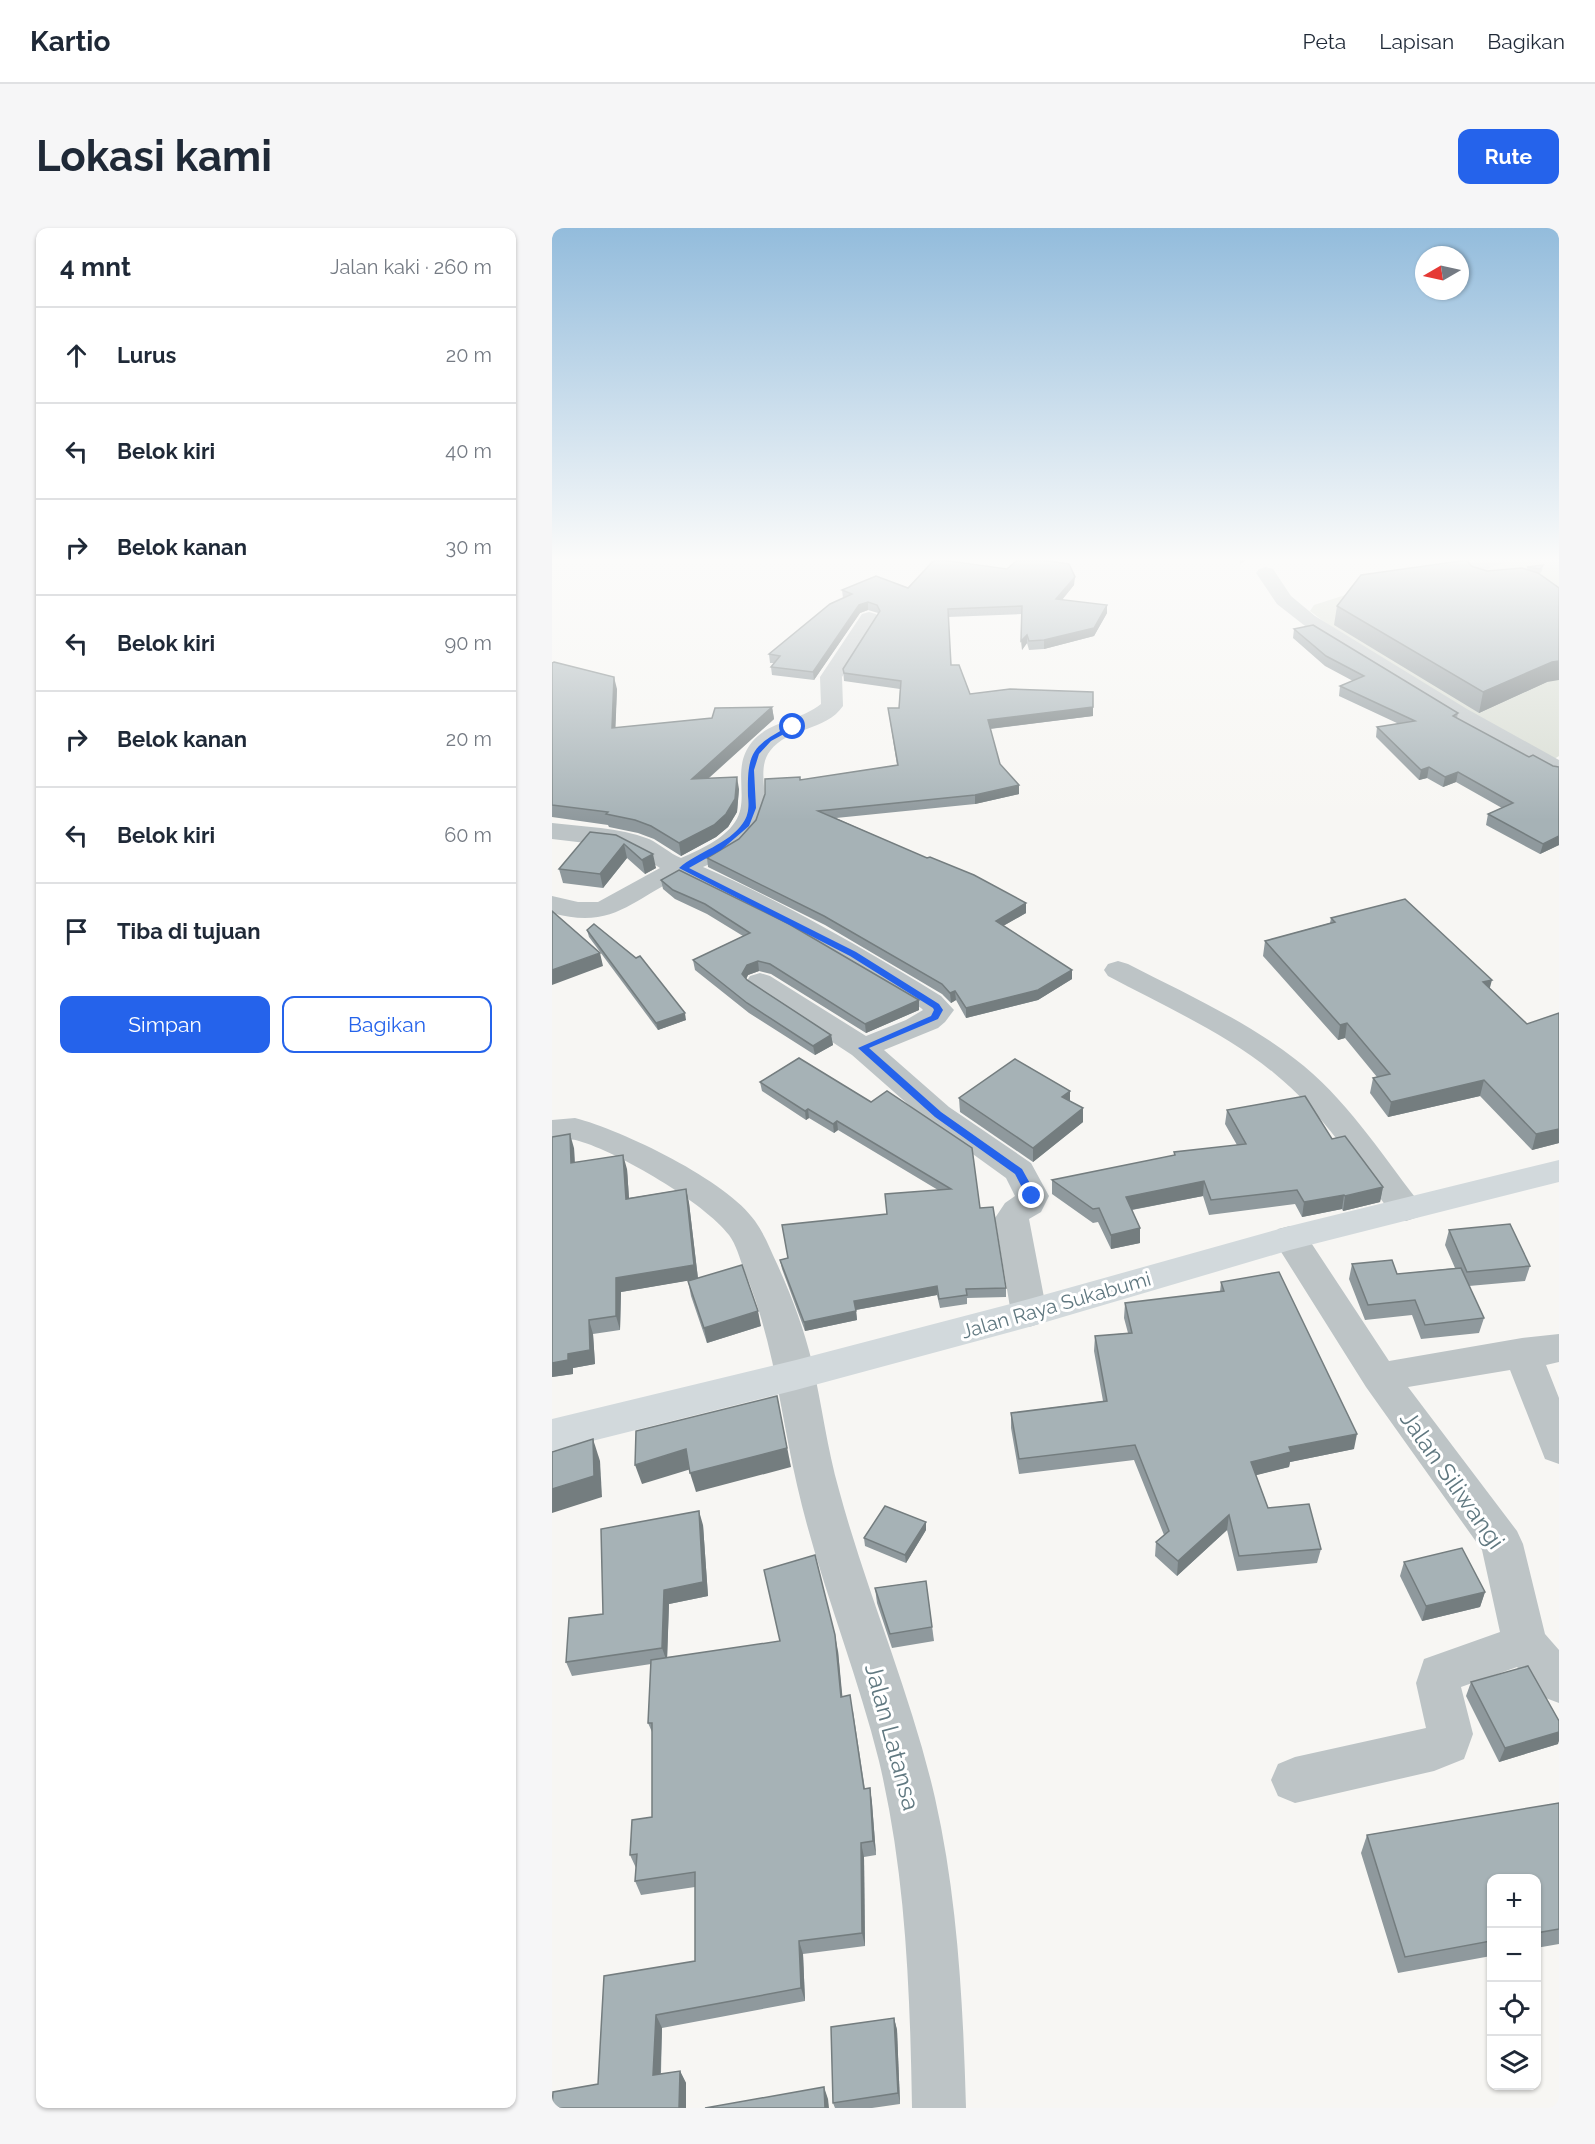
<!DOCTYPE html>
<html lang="id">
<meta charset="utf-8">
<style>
body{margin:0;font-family:Raleway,sans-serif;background:#f6f6f7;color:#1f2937}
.controls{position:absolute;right:18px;bottom:18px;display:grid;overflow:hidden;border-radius:12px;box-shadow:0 2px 4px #0004}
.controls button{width:54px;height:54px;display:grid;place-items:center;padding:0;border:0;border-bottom:2px solid #e0e1e3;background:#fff;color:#1f2937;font:30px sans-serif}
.compass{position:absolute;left:863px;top:18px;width:54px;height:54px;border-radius:50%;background:#fff;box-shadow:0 2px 4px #0004;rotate:261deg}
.stop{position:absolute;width:18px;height:18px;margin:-14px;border:4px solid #2563eb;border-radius:50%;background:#fff}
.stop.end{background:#2563eb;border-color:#fff;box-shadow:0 2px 6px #0008}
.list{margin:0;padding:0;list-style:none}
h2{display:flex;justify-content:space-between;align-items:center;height:78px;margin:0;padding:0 24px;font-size:26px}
h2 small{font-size:20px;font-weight:400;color:#747a83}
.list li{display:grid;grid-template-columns:39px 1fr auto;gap:18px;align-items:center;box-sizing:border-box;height:96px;padding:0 24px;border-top:2px solid #e0e1e3}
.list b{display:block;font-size:22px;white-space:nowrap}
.list em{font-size:20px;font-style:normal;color:#747a83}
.actions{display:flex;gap:12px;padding:18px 24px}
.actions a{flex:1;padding:14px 0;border:2px solid #2563eb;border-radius:12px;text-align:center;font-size:21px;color:#2563eb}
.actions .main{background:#2563eb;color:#fff}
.icon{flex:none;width:33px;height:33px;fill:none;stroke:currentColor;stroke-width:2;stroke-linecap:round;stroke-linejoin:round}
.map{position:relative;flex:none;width:1007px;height:1880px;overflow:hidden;border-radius:12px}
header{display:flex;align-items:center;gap:36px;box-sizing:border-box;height:84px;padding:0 30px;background:#fff;border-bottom:2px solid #e0e1e3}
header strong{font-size:28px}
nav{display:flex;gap:33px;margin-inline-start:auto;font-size:21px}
.intro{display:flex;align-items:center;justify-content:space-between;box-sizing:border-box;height:144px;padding:0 36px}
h1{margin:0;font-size:42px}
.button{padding:15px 27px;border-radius:12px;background:#2563eb;color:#fff;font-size:21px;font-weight:700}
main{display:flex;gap:36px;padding:0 36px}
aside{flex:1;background:#fff;border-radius:12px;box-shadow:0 2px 4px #0004}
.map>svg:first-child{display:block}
</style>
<header>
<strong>Kartio</strong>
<nav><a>Peta</a><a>Lapisan</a><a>Bagikan</a></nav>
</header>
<div class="intro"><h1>Lokasi kami</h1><a class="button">Rute</a></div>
<main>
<aside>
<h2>4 mnt<small>Jalan kaki · 260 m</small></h2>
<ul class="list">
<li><svg class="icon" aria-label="ahead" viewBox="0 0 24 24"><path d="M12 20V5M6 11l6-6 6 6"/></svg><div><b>Lurus</b></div><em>20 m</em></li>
<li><svg class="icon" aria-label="left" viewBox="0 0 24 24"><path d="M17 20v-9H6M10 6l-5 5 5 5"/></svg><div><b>Belok kiri</b></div><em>40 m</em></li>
<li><svg class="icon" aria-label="right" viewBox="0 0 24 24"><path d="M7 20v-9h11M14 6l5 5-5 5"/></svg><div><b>Belok kanan</b></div><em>30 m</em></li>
<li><svg class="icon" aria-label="left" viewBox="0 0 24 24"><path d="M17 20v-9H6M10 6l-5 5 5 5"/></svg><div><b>Belok kiri</b></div><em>90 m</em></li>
<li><svg class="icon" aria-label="right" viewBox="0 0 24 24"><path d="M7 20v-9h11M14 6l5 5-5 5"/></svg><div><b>Belok kanan</b></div><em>20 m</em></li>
<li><svg class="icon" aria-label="left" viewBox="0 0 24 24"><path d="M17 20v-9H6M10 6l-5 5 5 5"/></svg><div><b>Belok kiri</b></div><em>60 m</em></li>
<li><svg class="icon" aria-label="arrive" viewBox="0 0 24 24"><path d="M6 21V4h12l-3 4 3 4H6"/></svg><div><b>Tiba di tujuan</b></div></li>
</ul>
<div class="actions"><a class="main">Simpan</a><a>Bagikan</a></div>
</aside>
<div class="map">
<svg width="1007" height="1880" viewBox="0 0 1007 1880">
<rect width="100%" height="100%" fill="#f7f6f3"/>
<polygon fill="#d7dcd2" points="929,329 1007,329 1007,528 999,533 784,403 758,383 762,377 896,334"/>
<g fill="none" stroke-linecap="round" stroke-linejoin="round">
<g fill="#bdc4c6" fill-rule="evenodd">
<path d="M931 329H959C952 339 935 336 931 347 938 350 946 349 954 347 975 344 991 349 1007 362V378C994 375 987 361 974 358 954 352 938 367 916 355L910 345 922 332Z"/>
<polygon points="714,339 721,341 739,368 763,388 915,481 1007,532 1007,548 999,546 924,505 762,405 725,376 704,345 707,341"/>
<path d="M317 384 324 386 327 390 290 449 291 478C274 503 236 499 218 523 210 533 211 547 212 559 215 604 188 622 151 639 234 675 312 721 389 768L402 782 393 794 386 800 332 822 397 879 479 935 497 968 489 984 477 991 495 1085 490 1095 477 1099 464 1095 459 1085 443 990 453 975 463 968 454 950 375 893 300 827 198 760 194 754 198 748 208 745 218 748 314 808 354 792 371 782 369 780 239 704 129 649C79 672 61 702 0 685V668L26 674H46L108 640 91 629 68 619 0 611V595C32 599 66 599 97 611 108 616 117 625 129 630 147 622 171 612 183 594 199 570 178 541 200 514 217 493 248 493 269 476L268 449 310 386Z"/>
<path d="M566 733 576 736C632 765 693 792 743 831 793 869 828 924 866 973L871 981 866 989 854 993 842 989C805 939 771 885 722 845 673 805 612 778 556 748L552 742 556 736Z"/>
<path d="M23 890C70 902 176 953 203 993 213 1007 219 1023 226 1038 240 1069 252 1101 260 1134 270 1177 275 1220 287 1262 315 1366 359 1465 383 1570 406 1672 411 1776 414 1880H360C358 1763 354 1647 327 1533 304 1440 266 1350 245 1257 228 1183 222 1113 192 1042 188 1031 184 1016 177 1007 153 975 66 924 27 913 18 910 9 912 0 914V892Z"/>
<polygon points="738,998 750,1001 837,1133 970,1110 1007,1106 1007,1134 994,1137 1007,1170 1007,1236 993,1231 958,1142 856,1159 965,1303 971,1316 993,1406 1007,1422 1007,1475 991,1469 965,1439 909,1459 921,1506 912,1531 882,1543 743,1575 726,1568 719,1552 726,1536 743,1529 874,1500 864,1455 872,1431 948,1404 930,1322 814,1159 726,1019 721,1010 726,1001"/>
</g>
<polygon fill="#d2d9dc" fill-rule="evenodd" points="1007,932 1007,954 738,1022 477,1099 244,1162 0,1223 0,1191 244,1132 477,1071 738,998"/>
</g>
<g fill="#8f999d">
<polygon points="991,337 990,343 987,346 995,454 927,485 782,397 785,378 919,338 935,343 975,341 975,339"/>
<polygon points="522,357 510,372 555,385 542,408 492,421 477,422 475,415 470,422 470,386 396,389 399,437 418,466 541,479 541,488 438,501 448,536 467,566 423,576 284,590 474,675 474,685 451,698 520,751 486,772 414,790 404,772 399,775 390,766 273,697 156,639 155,630 187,611 249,552 345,537 336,480 347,480 348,461 292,453 291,441 326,386 326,385 316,382 308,385 262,452 220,447 219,439 222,435 218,435 217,426 291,370 290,362"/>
<polygon points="742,401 906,485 905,490 1007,617 988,626 934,597 936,586 950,580 904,554 891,559 875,550 867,552 824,509 825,499 847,496 787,468 788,458 801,453 773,438 741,410"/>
<polygon points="0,435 65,461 63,500 160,490 220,479 222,491 157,550 187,561 185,584 176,599 164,609 129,628 102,611 86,605 57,599 56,597 0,589"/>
<polygon points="64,607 104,640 93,646 75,630 51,660 11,655 7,641"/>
<polygon points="109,652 367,782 314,805 219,746 207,743 196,747 194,751 195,752 279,807 281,817 263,827 197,785 143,742 141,732 191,708 155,686 123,671 111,661"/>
<polygon points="779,690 938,761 1007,915 980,922 928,868 836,889 818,865 821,850 825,849 793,810 786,812 711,728 713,713 778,695"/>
<polygon points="35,702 134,792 106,802 37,709"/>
<polygon points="247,830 428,980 454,1060 454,1069 415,1070 415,1076 388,1080 385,1067 304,1082 305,1092 253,1103 230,1041 228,1032 236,1030 335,986 386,962 286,902 282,905 257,890 254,892 210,863 208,854"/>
<polygon points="407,870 518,873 531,880 531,894 481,934 408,884"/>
<polygon points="675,882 780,911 831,959 828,974 791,983 790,981 750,989 743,976 657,987 651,968 580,982 588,1015 559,1021 546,994 541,995 500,966 500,952 622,928 622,924 685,917 673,896"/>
<polygon points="22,920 23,935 75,941 77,970 134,961 137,975 146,1050 209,1098 155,1115 139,1068 136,1053 144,1051 69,1064 68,1102 41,1106 43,1136 21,1140 21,1146 0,1149"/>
<polygon points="897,1002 978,1038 973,1053 917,1058 932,1090 927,1105 869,1111 860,1087 813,1092 797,1051 800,1036 845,1046 903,1040 893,1017"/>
<polygon points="669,1054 802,1221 738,1234 737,1239 704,1247 716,1280 769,1321 765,1335 685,1343 675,1302 625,1348 603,1328 604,1314 612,1307 582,1232 467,1246 459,1200 459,1185 551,1173 542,1123 543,1108 576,1105 572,1090 573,1075 668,1064"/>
<polygon points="151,1297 156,1368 117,1376 115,1429 286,1423 290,1469 301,1483 313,1561 318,1560 320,1575 324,1627 312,1629 313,1718 251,1726 253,1773 110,1800 109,1846 128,1843 134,1855 134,1880 0,1880 46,1856 143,1733 143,1659 89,1667 83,1653 84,1640 78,1627 100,1589 100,1504 96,1495 99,1436 20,1448 14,1434 51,1386"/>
<polygon points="374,1302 354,1335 313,1318 312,1310"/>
<polygon points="852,1334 933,1364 928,1379 870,1393 848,1348"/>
<polygon points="374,1353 382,1413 340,1420 325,1375 323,1360"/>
<polygon points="919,1454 1006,1516 947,1534 914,1468"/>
<polygon points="1007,1575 1007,1716 984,1720 984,1650 939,1650 939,1728 846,1745 809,1625 815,1607"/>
<polygon points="342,1790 345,1802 348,1876 320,1880 283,1880 281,1875"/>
</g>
<g fill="#747d7f">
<polygon points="691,329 700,329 688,336 689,330"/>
<polygon points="523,349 522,357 504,379 504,371"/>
<polygon points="316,374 316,382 308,385 262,452 261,444 307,377"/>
<polygon points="555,377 555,385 542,408 492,421 492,412"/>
<polygon points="475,407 475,415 470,422 469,413"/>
<polygon points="1007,433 1007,452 995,454 927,485 931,464 1000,434"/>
<polygon points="62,449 65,461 63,512 60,500"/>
<polygon points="220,479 222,491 142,563 140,551"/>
<polygon points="541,479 541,488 436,501 436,492"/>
<polygon points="877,539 875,550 867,552 869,542"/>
<polygon points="906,544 904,554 891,559 893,549"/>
<polygon points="185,549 187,561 185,584 176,599 164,609 129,628 127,615"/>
<polygon points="467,557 467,566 423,576 423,567"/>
<polygon points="1007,608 1007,617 988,626 991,616"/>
<polygon points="72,616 75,630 51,660 48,646"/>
<polygon points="101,626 104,640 93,646 90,632"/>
<polygon points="474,675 474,685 444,702 444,693"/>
<polygon points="48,725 51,738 0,757 0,742"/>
<polygon points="206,733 207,743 196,747 192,755 190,746 195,737"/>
<polygon points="520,742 520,751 486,772 414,790 414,780"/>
<polygon points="940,752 936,767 931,754"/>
<polygon points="403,763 404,772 399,775 398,765"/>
<polygon points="367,772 367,782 314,805 313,796"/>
<polygon points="133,785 134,792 106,802 104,795"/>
<polygon points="795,795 793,810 786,812 788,797"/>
<polygon points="279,807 281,817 263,827 261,818"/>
<polygon points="932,852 928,868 836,889 839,874"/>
<polygon points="518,863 518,877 510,869"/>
<polygon points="531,880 531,894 481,934 481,920"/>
<polygon points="256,881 257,890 254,892 253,883"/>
<polygon points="285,893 286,902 282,905 281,896"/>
<polygon points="1007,901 1007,915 980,922 984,906"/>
<polygon points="18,906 22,920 23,949 19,935"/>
<polygon points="71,927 75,941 78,985 74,971"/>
<polygon points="652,953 651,968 573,983 574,969"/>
<polygon points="831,959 828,974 791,983 793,968"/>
<polygon points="134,961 137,975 146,1051 69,1064 68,1102 64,1088 64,1050"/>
<polygon points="792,967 790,981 750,989 752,974"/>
<polygon points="588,1000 588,1015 559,1021 559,1007"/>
<polygon points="385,1058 385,1067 303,1082 302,1073"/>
<polygon points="206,1083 209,1098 155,1115 152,1100"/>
<polygon points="304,1083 305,1092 253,1103 252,1094"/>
<polygon points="37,1092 41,1106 43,1136 21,1140 21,1146 0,1149 0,1135 16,1126"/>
<polygon points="225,1168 239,1239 144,1264 138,1245"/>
<polygon points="805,1206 802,1221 738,1234 737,1239 697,1249 699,1234 737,1219"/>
<polygon points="41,1211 48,1233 50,1269 0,1285 0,1261"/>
<polygon points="134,1221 139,1241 90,1256 83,1237"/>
<polygon points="147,1283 151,1297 156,1368 117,1376 115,1434 110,1420 112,1362"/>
<polygon points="677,1287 675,1302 625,1348 626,1333"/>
<polygon points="374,1294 374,1302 354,1335 353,1327"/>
<polygon points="933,1364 928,1379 870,1393 874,1378"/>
<polygon points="283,1407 286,1423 292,1485 289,1469"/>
<polygon points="1007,1504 1007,1513 1006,1516 947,1534 953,1520"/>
<polygon points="318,1560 320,1575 324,1627 321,1613"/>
<polygon points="309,1615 312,1629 313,1718 310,1705"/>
<polygon points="247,1713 251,1726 253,1773 249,1760"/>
<polygon points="104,1787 110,1800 108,1859 101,1847"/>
<polygon points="342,1790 345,1802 348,1876 346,1865"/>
<polygon points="128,1843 134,1855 134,1880 127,1880"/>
<polygon points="272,1859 276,1871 277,1880 273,1880"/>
</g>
<g fill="#a6b2b6" stroke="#747d7f" stroke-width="1.5">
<polygon points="469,329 517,336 523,349 504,371 555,377 542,400 492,412 477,413 475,407 469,413 470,378 396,381 399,437 407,437 418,466 458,461 541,464 541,479 436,492 448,536 467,557 423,567 266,583 375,630 378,629 422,647 474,675 444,693 520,742 486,762 414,780 403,763 398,765 390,756 272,688 155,630 187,611 204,592 213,566 213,551 248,549 248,552 346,537 336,480 347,480 349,453 292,445 291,441 328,383 325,377 316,374 307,377 261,444 219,439 228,428 217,426 278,376 300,366 290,362 324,348 356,360 383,331 455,341"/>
<polygon points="915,332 919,338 935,343 970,340 986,345 1007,360 1007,433 1000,434 931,464 785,378 809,347"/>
<polygon points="991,337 988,341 975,339"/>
<polygon points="761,397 906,485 901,488 977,529 981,527 1001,538 1007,539 1007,608 991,616 936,586 961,575 906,544 893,549 877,539 869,542 825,499 863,493 788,458 812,448 774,428 742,401"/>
<polygon points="2,434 62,449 60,500 160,490 163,480 220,479 140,551 185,549 183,571 174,586 162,597 127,615 99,598 83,592 54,586 56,584 0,577 0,435"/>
<polygon points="38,604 64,607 101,626 90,632 72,616 48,646 7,641"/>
<polygon points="127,642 237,696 367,772 313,796 218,736 206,733 195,737 190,746 195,752 279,807 261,818 195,775 141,732 198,705 153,676 121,662 109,652"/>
<polygon points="853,671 940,752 931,754 975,796 1007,785 1007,901 984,906 932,852 839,874 821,850 838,846 795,795 788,797 713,713 783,694 779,690"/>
<polygon points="0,683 48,725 0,742"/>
<polygon points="42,696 84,730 88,728 133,785 104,795 35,702"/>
<polygon points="247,830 319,874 335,863 420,920 428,980 441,979 454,1060 414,1061 415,1067 387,1071 385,1058 302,1073 304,1083 252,1094 228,1032 236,1030 230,997 335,986 333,966 399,961 285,893 281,896 256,881 253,883 208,854"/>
<polygon points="463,831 518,863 510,869 531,880 481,920 407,870"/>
<polygon points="753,868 780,911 793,908 831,959 793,968 792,967 752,974 745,962 659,972 652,953 574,969 588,1000 559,1007 547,980 541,981 500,952 623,927 622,924 694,916 675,882"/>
<polygon points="18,906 19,935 71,927 74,971 134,961 142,1037 64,1050 64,1088 37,1092 38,1122 16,1126 16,1132 0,1135 0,909"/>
<polygon points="958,996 978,1038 915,1044 897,1002"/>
<polygon points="840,1032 845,1046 909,1040 932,1090 873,1097 863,1072 816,1077 800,1036"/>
<polygon points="190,1037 206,1083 152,1100 136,1053"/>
<polygon points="727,1044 805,1206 737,1219 739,1224 699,1234 716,1280 757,1276 769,1321 687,1328 677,1287 626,1333 604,1314 617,1303 583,1217 467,1231 459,1185 555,1173 543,1108 580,1105 573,1075 672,1063 669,1054"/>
<polygon points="225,1168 235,1220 138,1245 134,1221 83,1237 84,1203"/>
<polygon points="41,1211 42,1248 0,1261 0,1224"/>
<polygon points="333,1278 374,1294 353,1327 312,1310"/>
<polygon points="147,1283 151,1354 112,1362 110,1420 14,1434 17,1390 51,1386 49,1301"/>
<polygon points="910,1320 933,1364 874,1378 852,1334"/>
<polygon points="263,1327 283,1407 289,1469 298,1467 312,1561 318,1560 321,1613 309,1615 310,1705 247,1713 249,1760 104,1787 101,1847 128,1843 127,1880 0,1880 1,1864 46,1856 52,1748 143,1733 143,1644 83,1653 85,1626 78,1627 80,1592 100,1589 100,1495 96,1495 99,1432 228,1413 212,1342"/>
<polygon points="374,1353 380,1399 338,1406 323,1360"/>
<polygon points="976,1438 1007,1493 1007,1504 953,1520 919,1454"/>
<polygon points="1007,1575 1007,1701 984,1705 984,1650 939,1650 939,1713 853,1729 815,1607"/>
<polygon points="342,1790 346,1865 281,1875 279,1799"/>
<polygon points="272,1859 273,1880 153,1880"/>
</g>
<linearGradient id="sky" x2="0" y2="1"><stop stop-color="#93bcdc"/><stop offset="0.56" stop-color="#fbfbfa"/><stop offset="1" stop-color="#fbfbfa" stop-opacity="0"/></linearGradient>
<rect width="1007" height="592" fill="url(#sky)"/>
<path fill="#2563eb" d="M239 497 245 499 219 513 207 526 202 542 204 580 197 598 169 622 137 640 304 724 387 776 391 782 386 791 317 820 389 884 470 941 485 968 483 971H476L463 946 383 889 306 820 379 788 382 782 381 780 298 728 127 640C145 624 177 616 191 595 197 587 197 577 196 568 195 524 200 518 239 497Z"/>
<g text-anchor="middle" stroke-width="6" stroke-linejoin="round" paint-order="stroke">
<g font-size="20" fill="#607880" stroke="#fff">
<text transform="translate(504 1077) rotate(-16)" y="7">Jalan Raya Sukabumi</text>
</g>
<g font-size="24" fill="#607880" stroke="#fff">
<text transform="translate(900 1252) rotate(55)" y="8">Jalan Siliwangi</text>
<text transform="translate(340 1509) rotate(75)" y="8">Jalan Latansa</text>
</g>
</g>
</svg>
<div class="controls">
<button>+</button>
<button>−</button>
<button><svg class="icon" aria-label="locate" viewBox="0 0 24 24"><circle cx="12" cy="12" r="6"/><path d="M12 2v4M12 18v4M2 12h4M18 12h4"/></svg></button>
<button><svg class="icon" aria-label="layers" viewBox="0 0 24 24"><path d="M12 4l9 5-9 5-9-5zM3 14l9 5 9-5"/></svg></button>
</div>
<svg class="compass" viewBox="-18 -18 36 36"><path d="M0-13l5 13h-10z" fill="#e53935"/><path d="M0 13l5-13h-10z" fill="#747a83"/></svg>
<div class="stop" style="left:241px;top:499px"></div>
<div class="stop end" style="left:480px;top:968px"></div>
</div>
</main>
